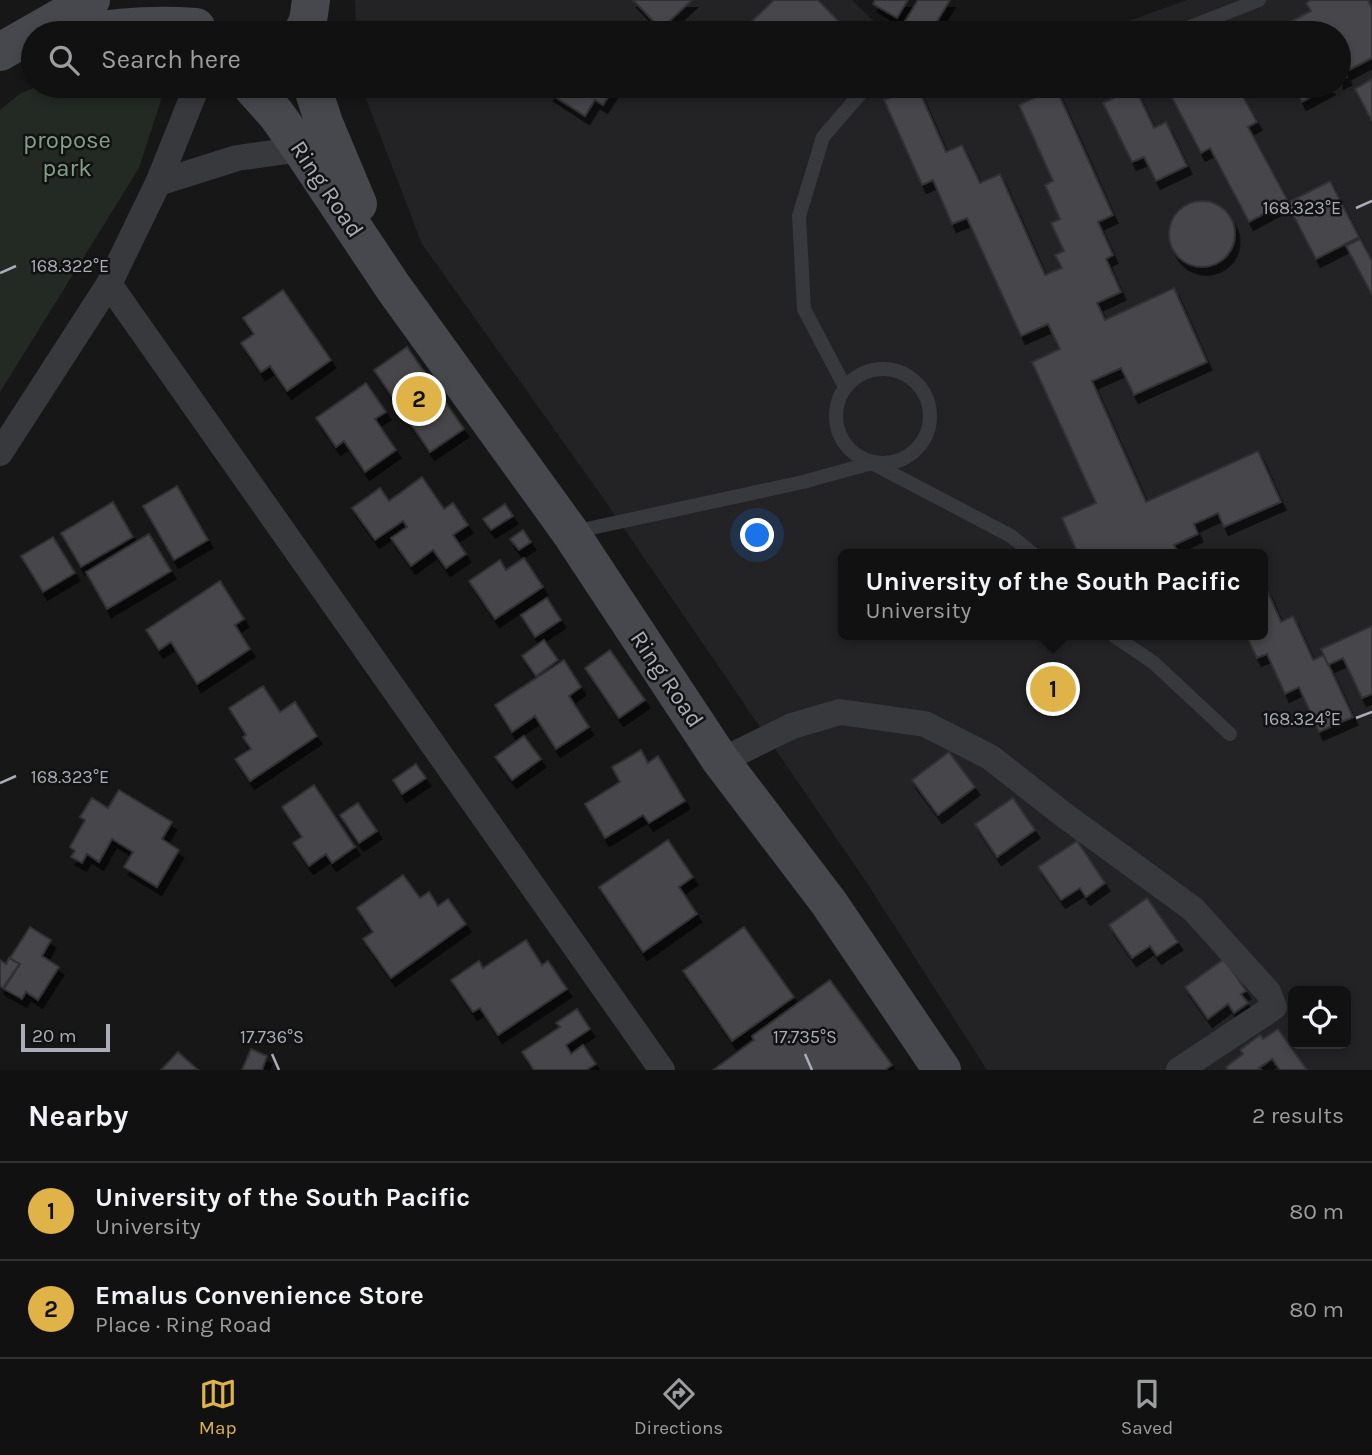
<!DOCTYPE html>
<meta charset="utf-8">
<style>
body{margin:0;font-family:Karla,sans-serif;background:#1e1f20;color:#f1f3f6}
.controls{position:absolute;right:21px;bottom:21px;display:grid;overflow:hidden;border-radius:10px;box-shadow:0 4px 10px #0003}
.controls button{width:63px;height:63px;display:grid;place-items:center;padding:0;border:0;border-bottom:2px solid #303132;background:#111112;color:#f1f3f6;font:35px sans-serif}
.scale{position:absolute;left:21px;bottom:18px;width:89px;box-sizing:border-box;padding-left:7px;border:4px solid #aaadb7;border-top:0;font-size:19px;line-height:24px;white-space:nowrap;color:#aaadb7;-webkit-text-stroke:5px #121213;paint-order:stroke}
.you{position:absolute;left:758px;top:536px;width:24px;height:24px;margin:-18px;border:5px solid #fff;border-radius:50%;background:#1a73e8;box-shadow:0 0 0 10px #1a73e833}
.badge{display:grid;place-items:center;width:46px;height:46px;border-radius:50%;background:#dfb348;color:#111;font-size:23px;font-weight:700}
.pin{position:absolute;translate:-50% -50%;border:4px solid #fff;box-shadow:0 2px 7px #0006}
.popup{position:absolute;left:838px;top:549px;width:430px;height:91px;box-sizing:border-box;display:grid;place-content:center;border-radius:10px;background:#111112;filter:drop-shadow(0 2px 5px #0005);font-size:23px;white-space:nowrap;color:#9c9d9f}
.popup b{font-size:26px;color:#f1f3f6}
.popup::after{content:'';position:absolute;left:50%;top:100%;margin-left:-14px;border:14px solid transparent;border-top-color:#111112}
.list{margin:0;padding:0;list-style:none}
h2{display:flex;justify-content:space-between;align-items:center;height:91px;margin:0;padding:0 28px;font-size:30px}
h2 small{font-size:23px;font-weight:400;color:#9c9d9f}
.list li{display:grid;grid-template-columns:46px 1fr auto;gap:21px;align-items:center;box-sizing:border-box;height:98px;padding:0 28px;border-top:2px solid #303132}
.list b{display:block;font-size:26px;white-space:nowrap}
.list p{margin:0;font-size:23px;white-space:nowrap;color:#9c9d9f}
.list em{font-size:23px;font-style:normal;color:#9c9d9f}
.icon{flex:none;width:38px;height:38px;fill:none;stroke:currentColor;stroke-width:2;stroke-linecap:round;stroke-linejoin:round}
.map{position:relative;flex:none;width:1372px;height:1070px;overflow:hidden}
.search{position:absolute;background:#111112;box-shadow:0 4px 10px #0003;left:21px;right:21px;top:21px;height:77px;display:flex;align-items:center;gap:18px;box-sizing:border-box;padding:0 24px;border-radius:38px;color:#9c9d9f;font-size:26px}
.sheet{height:287px;background:#111112}
nav{display:flex;justify-content:space-around;align-items:center;box-sizing:border-box;height:98px;border-top:2px solid #303132;background:#111112;font-size:19px;color:#9c9d9f}
nav a{display:grid;justify-items:center;gap:4px}
nav .on{color:#dfb348}
.map>svg:first-child{display:block}
</style>
<div class="map">
<svg width="1372" height="1070" viewBox="0 0 1372 1070">
<defs>
<filter id="shadow"><feDropShadow dx="4.5" dy="8" stdDeviation="0" flood-color="#0009"/></filter>
</defs>
<rect width="100%" height="100%" fill="#171718"/>
<g fill="#232325" fill-rule="evenodd">
<polygon points="355,0 852,0 886,33 356,33"/>
<path d="M1187 0H1372V1070H987L867 883 601 495 422 244 361 86H1339V33H1095ZM843 554H1263V635H843ZM1293 991H1346V1044H1293Z"/>
</g>
<polygon fill="#232a24" points="39,86 157,86 161,100 139,168 0,392 0,110 21,93"/>
<g fill="#46474b" stroke="#313134" stroke-width="2" filter="url(#shadow)">
<polygon points="633,0 692,0 661,29"/>
<polygon points="774,0 818,0 850,33 751,33 745,28"/>
<polygon points="875,0 908,0 897,18 873,4"/>
<polygon points="918,0 950,0 930,33 921,33 904,23"/>
<polygon points="1311,0 1368,0 1372,8 1372,58 1345,72 1347,77 1339,81 1339,33 1269,33 1311,11 1306,3"/>
<polygon points="1372,79 1372,121 1355,89"/>
<polygon points="554,86 615,86 603,105 595,100 585,116 549,93"/>
<polygon points="917,86 946,152 962,145 980,183 1000,174 1045,275 1062,268 1055,255 1064,251 1051,223 1060,219 1045,185 1053,181 1019,105 1056,88 1113,215 1098,222 1113,255 1106,259 1121,292 1097,303 1105,320 1174,288 1207,362 1134,395 1121,368 1092,381 1146,502 1258,451 1281,502 1224,527 1218,513 1194,524 1198,534 1174,545 1179,554 1078,554 1062,518 1096,503 1032,362 1060,349 1048,324 1021,336 967,218 952,224 933,180 922,185 884,100"/>
<polygon points="1166,86 1237,86 1257,122 1248,127 1288,201 1249,222 1210,148 1201,153"/>
<polygon points="1293,86 1331,86 1302,102"/>
<polygon points="1135,88 1154,128 1166,122 1187,166 1156,181 1144,157 1132,162 1103,103"/>
<polygon points="1330,181 1359,237 1316,259 1287,203"/>
<circle cx="1202" cy="234" r="33"/>
<polygon points="1360,239 1372,261 1372,295 1346,246"/>
<polygon points="283,290 331,360 287,391 270,366 261,372 241,343 254,334 243,318"/>
<polygon points="407,347 464,429 430,452 374,370"/>
<polygon points="366,383 386,412 375,419 396,450 365,472 344,441 336,447 316,418"/>
<polygon points="422,477 444,509 453,503 468,525 453,535 466,554 446,568 433,550 411,566 391,538 407,527 403,521 375,540 352,508 380,488 389,501"/>
<polygon points="177,486 208,540 174,560 143,506"/>
<polygon points="113,502 133,537 81,567 61,533"/>
<polygon points="505,504 513,516 491,530 483,519"/>
<polygon points="523,530 531,542 519,550 510,539"/>
<polygon points="149,534 171,571 107,609 86,572"/>
<polygon points="53,537 75,573 43,592 21,556"/>
<polygon points="524,558 543,587 495,619 469,581 500,560 506,570"/>
<polygon points="220,581 244,619 235,625 250,649 197,684 171,642 159,650 146,630"/>
<polygon points="1266,588 1281,622 1293,616 1313,660 1324,655 1353,717 1319,732 1299,687 1285,694 1267,654 1257,658 1246,635 1263,635 1263,589"/>
<polygon points="547,598 561,620 535,637 521,615"/>
<polygon points="1372,626 1372,694 1362,698 1343,658 1328,665 1321,649"/>
<polygon points="544,640 558,660 536,676 522,656"/>
<polygon points="610,650 645,700 619,718 585,668"/>
<polygon points="564,660 581,687 569,696 589,727 556,749 535,716 512,732 495,705"/>
<polygon points="263,686 280,712 295,702 317,736 250,781 235,759 251,749 243,737 246,735 229,708"/>
<polygon points="524,736 541,759 512,780 495,757"/>
<polygon points="641,750 648,763 658,756 685,801 649,823 643,815 605,838 585,804 620,782 612,767"/>
<polygon points="949,752 975,787 938,815 912,780"/>
<polygon points="416,764 426,778 402,794 393,780"/>
<polygon points="314,785 355,847 332,863 326,854 309,866 293,843 302,837 282,807"/>
<polygon points="119,790 172,822 162,839 179,850 157,887 124,867 133,852 112,839 99,862 87,854 82,863 71,857 75,851 70,847 85,820 80,817 92,798 108,808"/>
<polygon points="1013,798 1035,830 997,857 975,824"/>
<polygon points="358,803 377,831 359,843 340,815"/>
<polygon points="668,840 693,877 679,887 697,914 643,952 599,887"/>
<polygon points="1077,841 1105,883 1086,897 1080,888 1061,900 1038,867"/>
<polygon points="403,875 420,898 429,892 438,906 448,899 466,924 391,978 363,939 373,932 357,908"/>
<polygon points="1147,898 1178,942 1157,956 1150,946 1132,958 1109,925"/>
<polygon points="30,927 51,940 42,956 59,967 38,1000 26,992 22,999 4,989 20,964 10,958"/>
<polygon points="744,927 794,997 732,1041 683,971"/>
<polygon points="526,940 542,965 548,961 567,989 498,1035 480,1008 473,1012 451,980 479,961 483,968"/>
<polygon points="9,958 19,964 3,988 0,986 0,960 6,964"/>
<polygon points="1224,959 1246,991 1241,994 1248,1003 1234,1013 1228,1004 1208,1019 1185,987"/>
<polygon points="830,980 892,1065 885,1070 713,1070 754,1040 752,1036"/>
<polygon points="577,1009 590,1029 566,1045 571,1054 583,1045 596,1064 586,1070 534,1070 522,1052 560,1027 556,1023"/>
<polygon points="1278,1029 1307,1070 1280,1070 1272,1059 1259,1068 1261,1070 1228,1070 1226,1067 1243,1054 1240,1050 1260,1035 1263,1039"/>
<polygon points="251,1049 267,1056 262,1070 242,1070"/>
<polygon points="178,1052 198,1070 161,1070"/>
</g>
<g fill="none" stroke-linecap="round" stroke-linejoin="round">
<g stroke="#38393d" stroke-width="14">
<polyline points="1175,33 1259,0"/>
<circle cx="883" cy="416" r="47"/>
<polyline points="845,387 804,309 799,216 823,137 867,86"/>
<polyline points="573,532 803,482 872,463 1011,536 1033,554"/>
<polyline points="1113,635 1154,663 1230,734"/>
</g>
<g stroke="#38393d" stroke-width="26">
<polyline points="158,183 237,158 301,149"/>
<polyline points="109,284 662,1070"/>
<polyline points="0,453 109,284 158,183 197,86"/>
<polyline points="721,761 792,726 840,712 925,724 990,757 1064,815 1193,909 1268,992 1274,1007 1179,1070"/>
</g>
<g stroke="#46484d" stroke-width="38">
<path d="M82 33C120 26 156 24 196 27"/>
<polyline points="302,33 308,21 311,0"/>
<polyline points="0,52 91,0"/>
<polyline points="251,86 276,114 301,149 393,287 570,532 721,761 829,903 942,1070"/>
<polyline points="312,86 324,123 358,204"/>
</g>
</g>
<path fill="none" stroke="#aaadb7" stroke-width="2.5" d="M1356 208 1372 201M0 273 16 266M1356 718 1372 712M0 783 16 776M272 1054 279 1070M805 1054 812 1070"/>
<g text-anchor="middle" stroke-width="5" stroke-linejoin="round" paint-order="stroke">
<g font-size="24" fill="#83a086" stroke="#121213">
<text x="67" y="148">propose<tspan x="67" dy="28">park</tspan></text>
</g>
<g font-size="24" fill="#aaadb7" stroke="#121213">
<text transform="translate(327 189) rotate(56)" y="8">Ring Road</text>
<text transform="translate(667 679) rotate(56)" y="8">Ring Road</text>
</g>
</g>
<g font-size="18" text-anchor="middle" fill="#aaadb7" stroke="#121213" stroke-width="5" stroke-linejoin="round" paint-order="stroke">
<text x="1302" y="214">168.323°E</text>
<text x="70" y="272">168.322°E</text>
<text x="1302" y="725">168.324°E</text>
<text x="70" y="783">168.323°E</text>
<text x="272" y="1043">17.736°S</text>
<text x="805" y="1043">17.735°S</text>
</g>
</svg>
<div class="controls">
<button><svg class="icon" aria-label="locate" viewBox="0 0 24 24"><circle cx="12" cy="12" r="6"/><path d="M12 2v4M12 18v4M2 12h4M18 12h4"/></svg></button>
</div>
<div class="scale">20 m</div>
<div class="you"></div>
<div class="pin badge" style="left:1053px;top:689px">1</div>
<div class="popup"><b>University of the South Pacific</b>University</div>
<div class="pin badge" style="left:419px;top:399px">2</div>
<div class="search"><svg class="icon" aria-label="search" viewBox="0 0 24 24"><circle cx="10" cy="10" r="6"/><path d="M15 15l6 6"/></svg>Search here</div>
</div>
<section class="sheet">
<h2>Nearby<small>2 results</small></h2>
<ul class="list">
<li><span class="badge">1</span><div><b>University of the South Pacific</b><p>University</p></div><em>80 m</em></li>
<li><span class="badge">2</span><div><b>Emalus Convenience Store</b><p>Place · Ring Road</p></div><em>80 m</em></li>
</ul>
</section>
<nav>
<a class="on"><svg class="icon" aria-label="map" viewBox="0 0 24 24"><path d="M3 6l6-2 6 2 6-2v14l-6 2-6-2-6 2zM9 4v14M15 6v14"/></svg>Map</a>
<a><svg class="icon" aria-label="directions" viewBox="0 0 24 24"><path d="M12 3l9 9-9 9-9-9zM9 14v-3h6M13 9l2 2-2 2"/></svg>Directions</a>
<a><svg class="icon" aria-label="saved" viewBox="0 0 24 24"><path d="M7 4h10v16l-5-4-5 4z"/></svg>Saved</a>
</nav>
